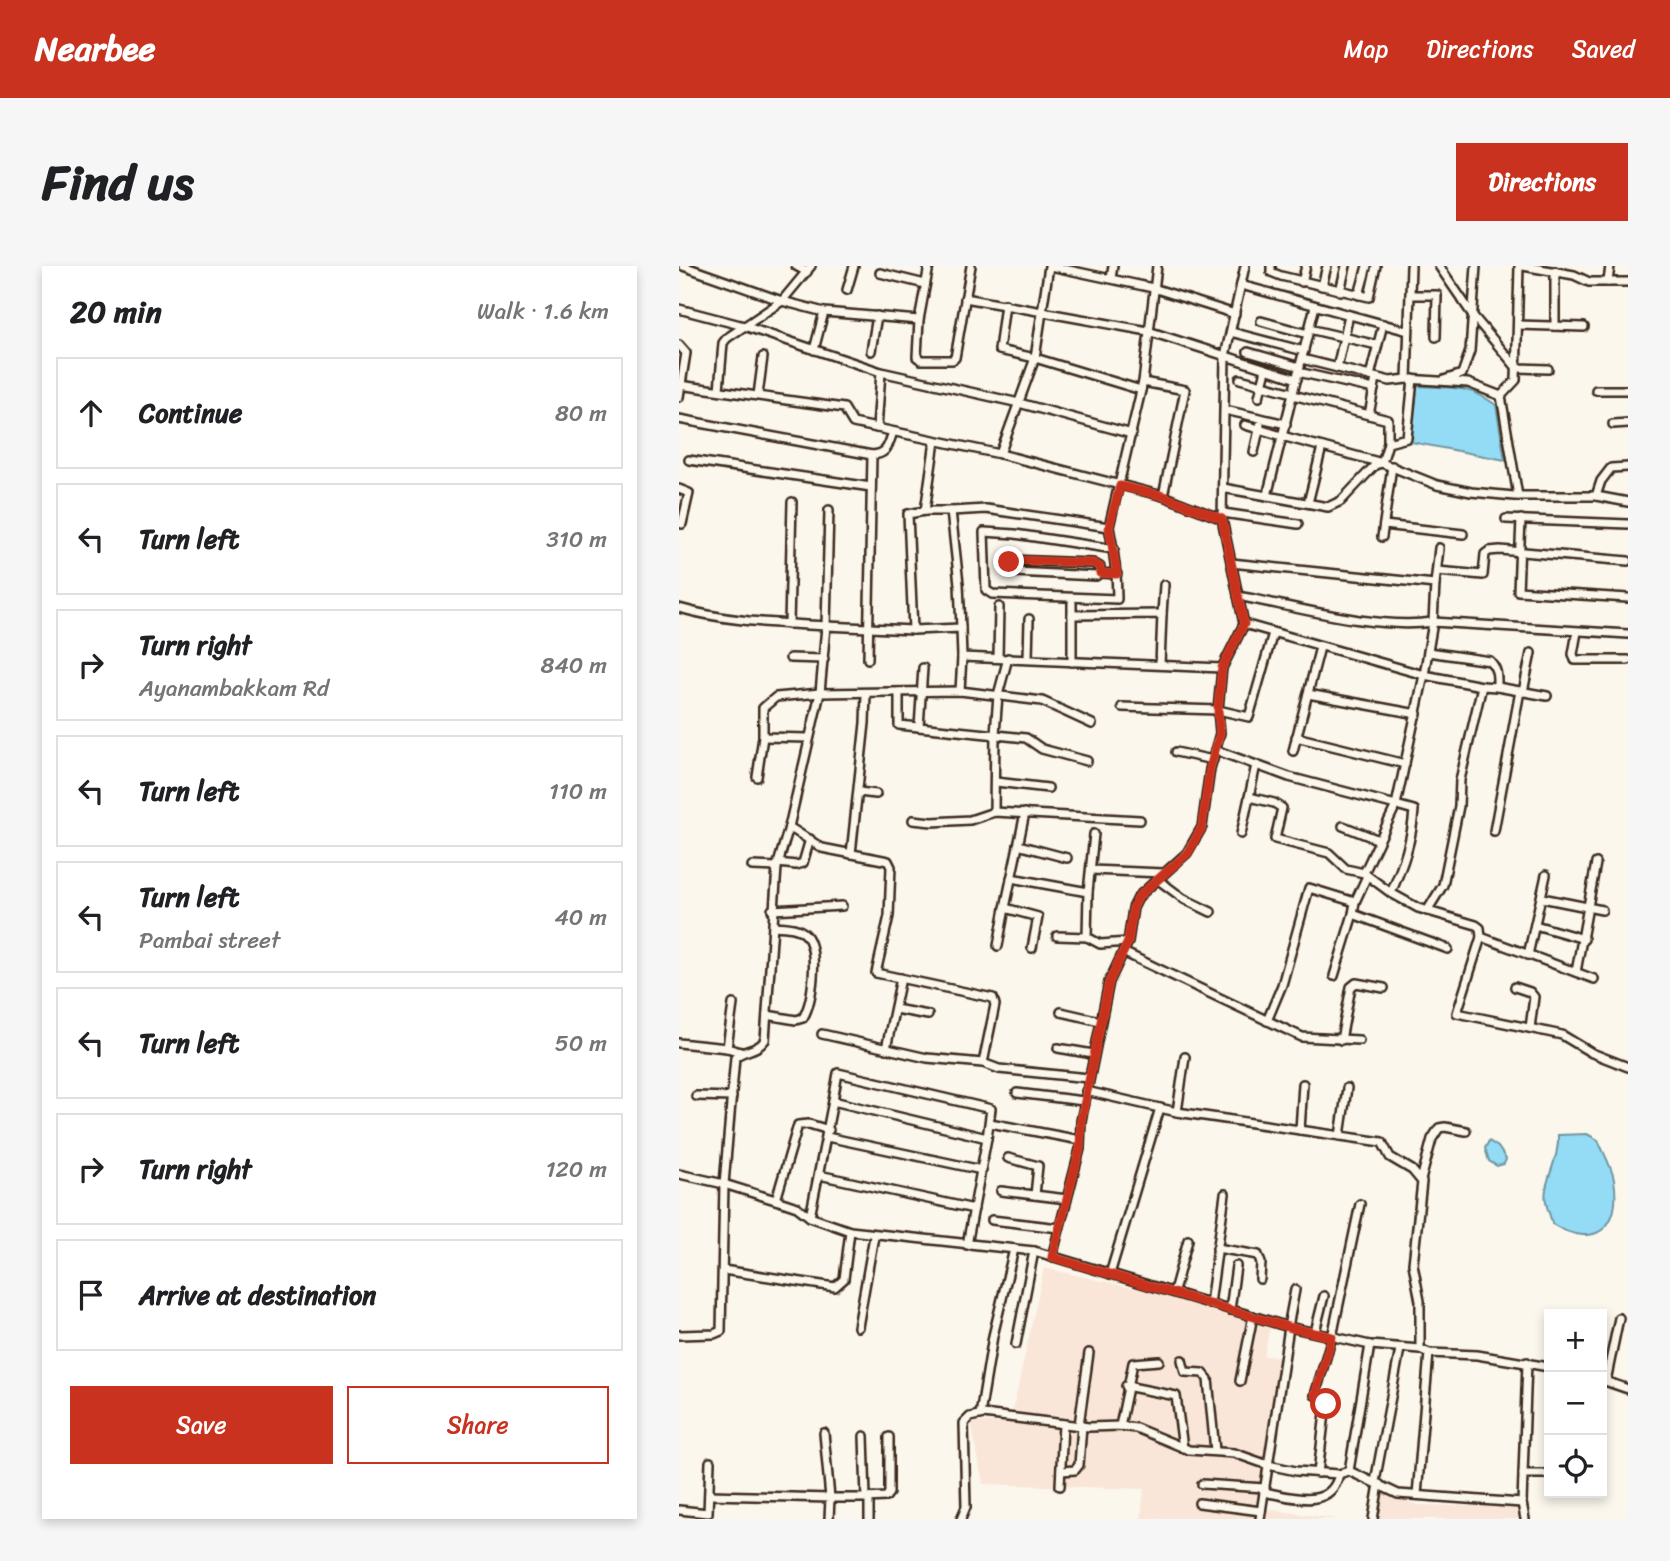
<!DOCTYPE html>
<meta charset="utf-8">
<style>
body{margin:0;font-family:Sriracha,sans-serif;background:#f6f6f6;color:#202124}
.controls{position:absolute;right:21px;bottom:21px;display:grid;overflow:hidden;border-radius:0px;box-shadow:0 4px 10px #0003}
.controls button{width:63px;height:63px;display:grid;place-items:center;padding:0;border:0;border-bottom:2px solid #e0e0e0;background:#fff;color:#202124;font:35px sans-serif}
.stop{position:absolute;width:21px;height:21px;margin:-16px;border:5px solid #c8321e;border-radius:50%;background:#fff}
.stop.end{background:#c8321e;border-color:#fff;box-shadow:0 2px 7px #0008}
.list{margin:0;padding:0;list-style:none}
h2{display:flex;justify-content:space-between;align-items:center;height:91px;margin:0;padding:0 28px;font-size:30px}
h2 small{font-size:23px;font-weight:400;color:#757577}
.list li{display:grid;grid-template-columns:46px 1fr auto;gap:21px;align-items:center;box-sizing:border-box;height:112px;margin:0 14px 14px;padding:0 14px;border:2px solid #e0e0e0;border-radius:0px}
.list b{display:block;font-size:26px;white-space:nowrap}
.list p{margin:0;font-size:23px;white-space:nowrap;color:#757577}
.list em{font-size:23px;font-style:normal;color:#757577}
.actions{display:flex;gap:14px;padding:21px 28px}
.actions a{flex:1;padding:16px 0;border:2px solid #c8321e;border-radius:0px;text-align:center;font-size:24px;color:#c8321e}
.actions .main{background:#c8321e;color:#fff}
.icon{flex:none;width:38px;height:38px;fill:none;stroke:currentColor;stroke-width:2;stroke-linecap:round;stroke-linejoin:round}
.map{position:relative;flex:none;width:949px;height:1253px;overflow:hidden;border-radius:0px}
header{display:flex;align-items:center;gap:42px;box-sizing:border-box;height:98px;padding:0 35px;background:#c8321e;color:#fff}
header strong{font-size:33px}
nav{display:flex;gap:38px;margin-inline-start:auto;font-size:24px}
.intro{display:flex;align-items:center;justify-content:space-between;box-sizing:border-box;height:168px;padding:0 42px}
h1{margin:0;font-size:49px}
.button{padding:18px 32px;border-radius:0px;background:#c8321e;color:#fff;font-size:24px;font-weight:700}
main{display:flex;gap:42px;padding:0 42px}
aside{flex:1;background:#fff;border-radius:0px;box-shadow:0 4px 10px #0003}
.map>svg:first-child{display:block}
</style>
<header>
<strong>Nearbee</strong>
<nav><a>Map</a><a>Directions</a><a>Saved</a></nav>
</header>
<div class="intro"><h1>Find us</h1><a class="button">Directions</a></div>
<main>
<aside>
<h2>20 min<small>Walk · 1.6 km</small></h2>
<ul class="list">
<li><svg class="icon" aria-label="ahead" viewBox="0 0 24 24"><path d="M12 20V5M6 11l6-6 6 6"/></svg><div><b>Continue</b></div><em>80 m</em></li>
<li><svg class="icon" aria-label="left" viewBox="0 0 24 24"><path d="M17 20v-9H6M10 6l-5 5 5 5"/></svg><div><b>Turn left</b></div><em>310 m</em></li>
<li><svg class="icon" aria-label="right" viewBox="0 0 24 24"><path d="M7 20v-9h11M14 6l5 5-5 5"/></svg><div><b>Turn right</b><p>Ayanambakkam Rd</p></div><em>840 m</em></li>
<li><svg class="icon" aria-label="left" viewBox="0 0 24 24"><path d="M17 20v-9H6M10 6l-5 5 5 5"/></svg><div><b>Turn left</b></div><em>110 m</em></li>
<li><svg class="icon" aria-label="left" viewBox="0 0 24 24"><path d="M17 20v-9H6M10 6l-5 5 5 5"/></svg><div><b>Turn left</b><p>Pambai street</p></div><em>40 m</em></li>
<li><svg class="icon" aria-label="left" viewBox="0 0 24 24"><path d="M17 20v-9H6M10 6l-5 5 5 5"/></svg><div><b>Turn left</b></div><em>50 m</em></li>
<li><svg class="icon" aria-label="right" viewBox="0 0 24 24"><path d="M7 20v-9h11M14 6l5 5-5 5"/></svg><div><b>Turn right</b></div><em>120 m</em></li>
<li><svg class="icon" aria-label="arrive" viewBox="0 0 24 24"><path d="M6 21V4h12l-3 4 3 4H6"/></svg><div><b>Arrive at destination</b></div></li>
</ul>
<div class="actions"><a class="main">Save</a><a>Share</a></div>
</aside>
<div class="map">
<svg width="949" height="1253" viewBox="0 0 949 1253">
<rect width="100%" height="100%" fill="#fbf7ec"/>
<filter id="ink" filterUnits="userSpaceOnUse"><feTurbulence type="fractalNoise" baseFrequency=".0143" numOctaves="2"/><feDisplacementMap in="SourceGraphic" scale="14" xChannelSelector="R" yChannelSelector="G"/><feConvolveMatrix kernelMatrix="1 2 1 2 8 2 1 2 1" color-interpolation-filters="sRGB"/></filter>
<g filter="url(#ink)">
<g fill="#f9e6d8">
<polygon points="365,1002 472,1026 591,1061 585,1090 602,1090 578,1242 659,1253 462,1253 465,1223 304,1218 292,1156 331,1157"/>
<polygon points="694,1222 740,1239 837,1241 839,1253 687,1253"/>
</g>
<g fill="#94dcf6" stroke="#7095a0" stroke-width="2">
<path d="M737 120C772 122 788 118 817 139L826 194 732 176Z"/>
<path d="M908 868 919 874C924 886 933 901 935 914 943 962 916 984 873 958 872 950 868 944 867 936 863 916 881 894 879 869Z"/>
<polygon points="810,875 819,881 827,893 825,898 818,900 810,895 806,882"/>
</g>
<g fill="none" stroke-linecap="round" stroke-linejoin="round">
<g stroke="#3b2a1e" stroke-width="12">
<g id="minor">
<polyline points="4,0 103,35 145,46 240,54 250,0"/>
<polyline points="117,0 128,6"/>
<polyline points="371,0 474,22 556,48"/>
<polyline points="592,0 592,6 602,10 690,31 697,0"/>
<polyline points="732,0 728,113 789,117 822,130 837,114 840,0"/>
<polyline points="760,0 795,51 838,102 869,103"/>
<polyline points="844,0 895,9 910,16 949,16"/>
<polyline points="876,5 876,60"/>
<polyline points="201,7 246,18"/>
<polyline points="432,12 434,0"/>
<polyline points="623,16 627,0"/>
<polyline points="929,16 931,0"/>
<polyline points="562,19 729,65"/>
<polyline points="643,20 648,0"/>
<polyline points="168,24 175,0"/>
<polyline points="661,25 667,0"/>
<polyline points="680,29 688,0"/>
<polyline points="731,29 758,29 757,71"/>
<polyline points="286,32 469,65 618,113"/>
<polyline points="326,38 320,84 356,92 462,124"/>
<polyline points="0,43 65,60 202,106 340,137 453,168"/>
<polyline points="240,54 238,91 242,94 273,94 276,92 292,0"/>
<polyline points="582,55 629,68"/>
<polyline points="839,59 905,61"/>
<polyline points="630,63 698,79"/>
<polyline points="552,66 625,85"/>
<polyline points="0,79 7,87 0,131"/>
<polyline points="135,84 145,46"/>
<polyline points="192,85 198,50"/>
<polyline points="569,86 621,101"/>
<polyline points="623,93 711,115 728,113"/>
<polyline points="658,102 670,49"/>
<polyline points="619,106 695,123"/>
<polyline points="691,110 704,58"/>
<polyline points="561,113 614,127"/>
<polyline points="765,114 783,108 791,85 797,0"/>
<polyline points="464,116 506,124 484,230"/>
<polyline points="0,119 165,142 174,157 321,188 484,230 543,253"/>
<polyline points="40,124 44,77 48,72 103,35 132,0"/>
<polyline points="917,124 949,124"/>
<polyline points="79,129 84,91"/>
<polyline points="614,129 709,154 709,177"/>
<polyline points="822,130 839,230"/>
<polyline points="580,131 587,104"/>
<polyline points="546,144 607,158"/>
<polyline points="690,149 697,112"/>
<polyline points="0,153 193,189"/>
<polyline points="934,158 949,157"/>
<polyline points="566,159 603,170"/>
<polyline points="198,162 202,106"/>
<polyline points="603,170 703,197 758,219 792,226 835,230 917,230 922,215 932,202 949,201"/>
<polyline points="575,186 581,159"/>
<polyline points="321,188 356,92 370,0"/>
<polyline points="10,194 192,221"/>
<polyline points="544,222 649,241 662,235 696,199 703,197 709,177 728,172 734,113"/>
<polyline points="0,223 10,227 3,258 0,257"/>
<polyline points="588,230 636,40"/>
<polyline points="917,230 949,236"/>
<polyline points="629,237 643,181"/>
<polyline points="246,245 272,245 280,318 282,362"/>
<polyline points="272,245 307,243 430,261"/>
<polyline points="544,247 619,258"/>
<polyline points="827,253 949,258"/>
<polyline points="842,253 839,325 949,332"/>
<polyline points="705,259 784,268"/>
<polyline points="703,271 713,200"/>
<path d="M435 283 336 268 305 266 307 324 313 328 438 333C438 308 435 285 430 261L464 116 478 0"/>
<polyline points="552,297 756,318 754,356 745,409 803,420 781,514 780,540 764,619 748,645"/>
<polyline points="758,305 804,309 806,288 810,285 821,284 949,295"/>
<polyline points="421,307 417,310 335,306 331,305 330,296 332,294 414,297 421,301 421,307 438,308"/>
<polyline points="756,318 760,282"/>
<path d="M559 330C618 341 695 364 754 356L949 368"/>
<path d="M0 342C49 356 97 357 147 360L150 244"/>
<polyline points="483,348 485,319"/>
<polyline points="393,349 483,348 481,399"/>
<polyline points="110,358 113,236"/>
<path d="M565 358 745 409 717 539 735 544C733 575 724 599 712 627"/>
<polyline points="234,364 229,248 246,245 256,175"/>
<polyline points="898,366 894,388 896,394 949,394"/>
<path d="M749 386 811 395C819 403 818 411 818 421L803 420"/>
<polyline points="111,392 145,393"/>
<polyline points="319,392 320,341"/>
<polyline points="349,392 350,353"/>
<path d="M189 393 193 189C209 188 209 179 214 166"/>
<polyline points="393,396 393,337"/>
<polyline points="818,421 868,430"/>
<polyline points="281,425 283,391"/>
<polyline points="220,426 220,459 347,472 363,483 408,495"/>
<polyline points="844,426 852,387"/>
<polyline points="629,428 738,448"/>
<polyline points="443,441 539,444 570,451 594,367"/>
<polyline points="240,461 244,402"/>
<polyline points="84,471 130,472"/>
<polyline points="617,471 726,498"/>
<polyline points="536,484 610,511 717,539 685,607 712,627 739,642 797,659 801,662 802,671 778,747 883,769 913,787 949,801"/>
<polyline points="614,485 641,381"/>
<polyline points="497,486 534,494"/>
<polyline points="78,511 84,471 84,442 97,431 141,427 281,425 363,435 413,458"/>
<polyline points="317,516 369,522"/>
<polyline points="179,526 197,528"/>
<polyline points="570,531 595,537 603,542 596,573 650,587 667,603 685,607"/>
<polyline points="315,546 316,468 319,429 329,392"/>
<polyline points="346,547 326,642 359,651 353,682"/>
<polyline points="234,554 253,556 291,554 315,546 461,554"/>
<polyline points="664,560 700,574"/>
<polyline points="110,561 143,582 209,595 212,601 210,650 197,707 314,732 316,739 304,797 320,803 410,812"/>
<polyline points="815,565 841,425"/>
<polyline points="562,568 577,499"/>
<polyline points="339,579 388,592"/>
<polyline points="172,588 186,457 187,427"/>
<polyline points="99,597 117,599 124,597 131,573"/>
<polyline points="73,600 98,601"/>
<polyline points="412,604 484,607"/>
<polyline points="688,610 676,636 674,648 769,683"/>
<polyline points="332,612 409,626 415,568"/>
<polyline points="478,613 505,633 532,646"/>
<polyline points="409,626 408,671 421,678 449,676"/>
<polyline points="863,632 923,644"/>
<polyline points="93,644 163,640"/>
<polyline points="856,659 905,673"/>
<polyline points="378,670 408,671"/>
<polyline points="802,671 915,713"/>
<polyline points="319,680 326,642"/>
<polyline points="444,686 623,771 680,774"/>
<polyline points="849,689 867,609"/>
<polyline points="897,706 917,597"/>
<polyline points="655,710 674,648"/>
<polyline points="836,721 851,726 855,731 851,762"/>
<polyline points="216,743 249,749"/>
<polyline points="382,746 421,755"/>
<path d="M88 749 117 754 124 752C134 735 140 685 127 669 119 660 105 661 95 660"/>
<polyline points="588,755 603,719 630,622 676,636"/>
<polyline points="143,768 248,792 304,797"/>
<polyline points="662,774 672,721 677,717 705,722"/>
<polyline points="0,777 48,782 62,786"/>
<polyline points="48,782 54,738"/>
<polyline points="379,782 414,788"/>
<polyline points="207,783 222,712"/>
<polyline points="407,825 498,846 703,876 711,891 733,904 743,916 734,998 741,1035 741,1083"/>
<polyline points="338,827 405,835"/>
<polyline points="17,830 53,831"/>
<polyline points="154,835 159,807 312,843 308,872"/>
<polyline points="498,846 506,791"/>
<polyline points="311,857 401,874"/>
<polyline points="621,864 624,818"/>
<polyline points="661,870 668,822"/>
<polyline points="148,871 303,904"/>
<polyline points="329,892 359,900 356,929"/>
<polyline points="0,908 45,918 106,937 118,941 131,951 171,965 355,985 610,1061 691,1079 741,1083 750,1087 798,1089 870,1101"/>
<polyline points="140,909 295,943"/>
<polyline points="742,914 753,873 760,862 766,861 787,865"/>
<polyline points="322,925 388,933"/>
<polyline points="97,934 119,859 130,858 150,864"/>
<polyline points="131,951 154,835 308,872 288,979"/>
<polyline points="313,954 380,962"/>
<polyline points="538,982 579,989 582,997 581,1013"/>
<polyline points="373,991 401,883 402,855 430,716 449,676 454,642 460,630 508,587 523,561 531,503 541,467 539,444 543,402 565,358 543,253 546,90 566,0"/>
<polyline points="44,1004 156,1021 165,1013 171,965"/>
<polyline points="431,1008 481,842"/>
<polyline points="495,1025 509,974"/>
<polyline points="531,1038 546,928"/>
<polyline points="551,1044 557,1000"/>
<polyline points="179,1061 195,970"/>
<polyline points="609,1061 616,1024"/>
<polyline points="636,1066 645,1030"/>
<path d="M0 1069 35 1068 42 1065 45 918 56 791C66 783 77 786 86 774L98 601 110 561 141 427 147 360 234 364 282 362 283 391 543 402"/>
<polyline points="337,1078 355,985"/>
<polyline points="503,1094 506,1106 524,1107 529,1113 536,1185"/>
<polyline points="923,1114 949,1123"/>
<polyline points="561,1115 574,1050"/>
<polyline points="927,1115 940,1052"/>
<polyline points="447,1120 497,1130 504,1182"/>
<polyline points="301,1149 314,1070 335,983"/>
<polyline points="400,1159 410,1087"/>
<polyline points="441,1160 454,1097 480,1095"/>
<polyline points="145,1167 151,1232 187,1232 185,1170"/>
<polyline points="382,1205 396,1204 400,1199 403,1160"/>
<polyline points="670,1205 691,1079"/>
<polyline points="639,1207 647,1138 645,1133 636,1129 653,1071 681,938"/>
<polyline points="844,1208 870,1208"/>
<polyline points="696,1216 721,1083"/>
<polyline points="523,1218 586,1222"/>
<polyline points="381,1220 384,1158"/>
<path d="M585 1226C612 1231 652 1245 660 1208"/>
<polyline points="30,1229 151,1232 150,1253"/>
<polyline points="738,1229 750,1087"/>
<polyline points="187,1232 207,1231 210,1227 210,1171"/>
<polyline points="520,1237 582,1245"/>
<polyline points="0,1244 29,1247 31,1196"/>
<polyline points="190,1253 190,1231"/>
<polyline points="282,1253 287,1241 285,1157 291,1151 304,1148 410,1161 441,1160 457,1162 510,1184 555,1187 589,1199 617,1205 660,1208 670,1205 719,1228 843,1237"/>
<polyline points="581,1253 610,1061"/>
<polyline points="694,1253 700,1218"/>
<polyline points="846,1253 843,1237 848,1096"/>
</g>
</g>
<use href="#minor" stroke="#fbf7ec" stroke-width="7"/>
</g>
</g>
<g fill="none" stroke-linecap="round" stroke-linejoin="round" filter="url(#ink)">
<polyline stroke="#c8321e" stroke-width="9" points="330,296 332,294 414,297 421,301 421,307 438,308 430,261 441,220 484,230 543,253 565,358 543,402 539,444 541,467 531,502 523,561 509,587 460,630 454,642 449,676 430,716 402,855 401,883 373,991 609,1061 653,1071 636,1129 645,1133 647,1138"/>
</g>
</svg>
<div class="controls">
<button>+</button>
<button>−</button>
<button><svg class="icon" aria-label="locate" viewBox="0 0 24 24"><circle cx="12" cy="12" r="6"/><path d="M12 2v4M12 18v4M2 12h4M18 12h4"/></svg></button>
</div>
<div class="stop" style="left:647px;top:1138px"></div>
<div class="stop end" style="left:330px;top:296px"></div>
</div>
</main>
